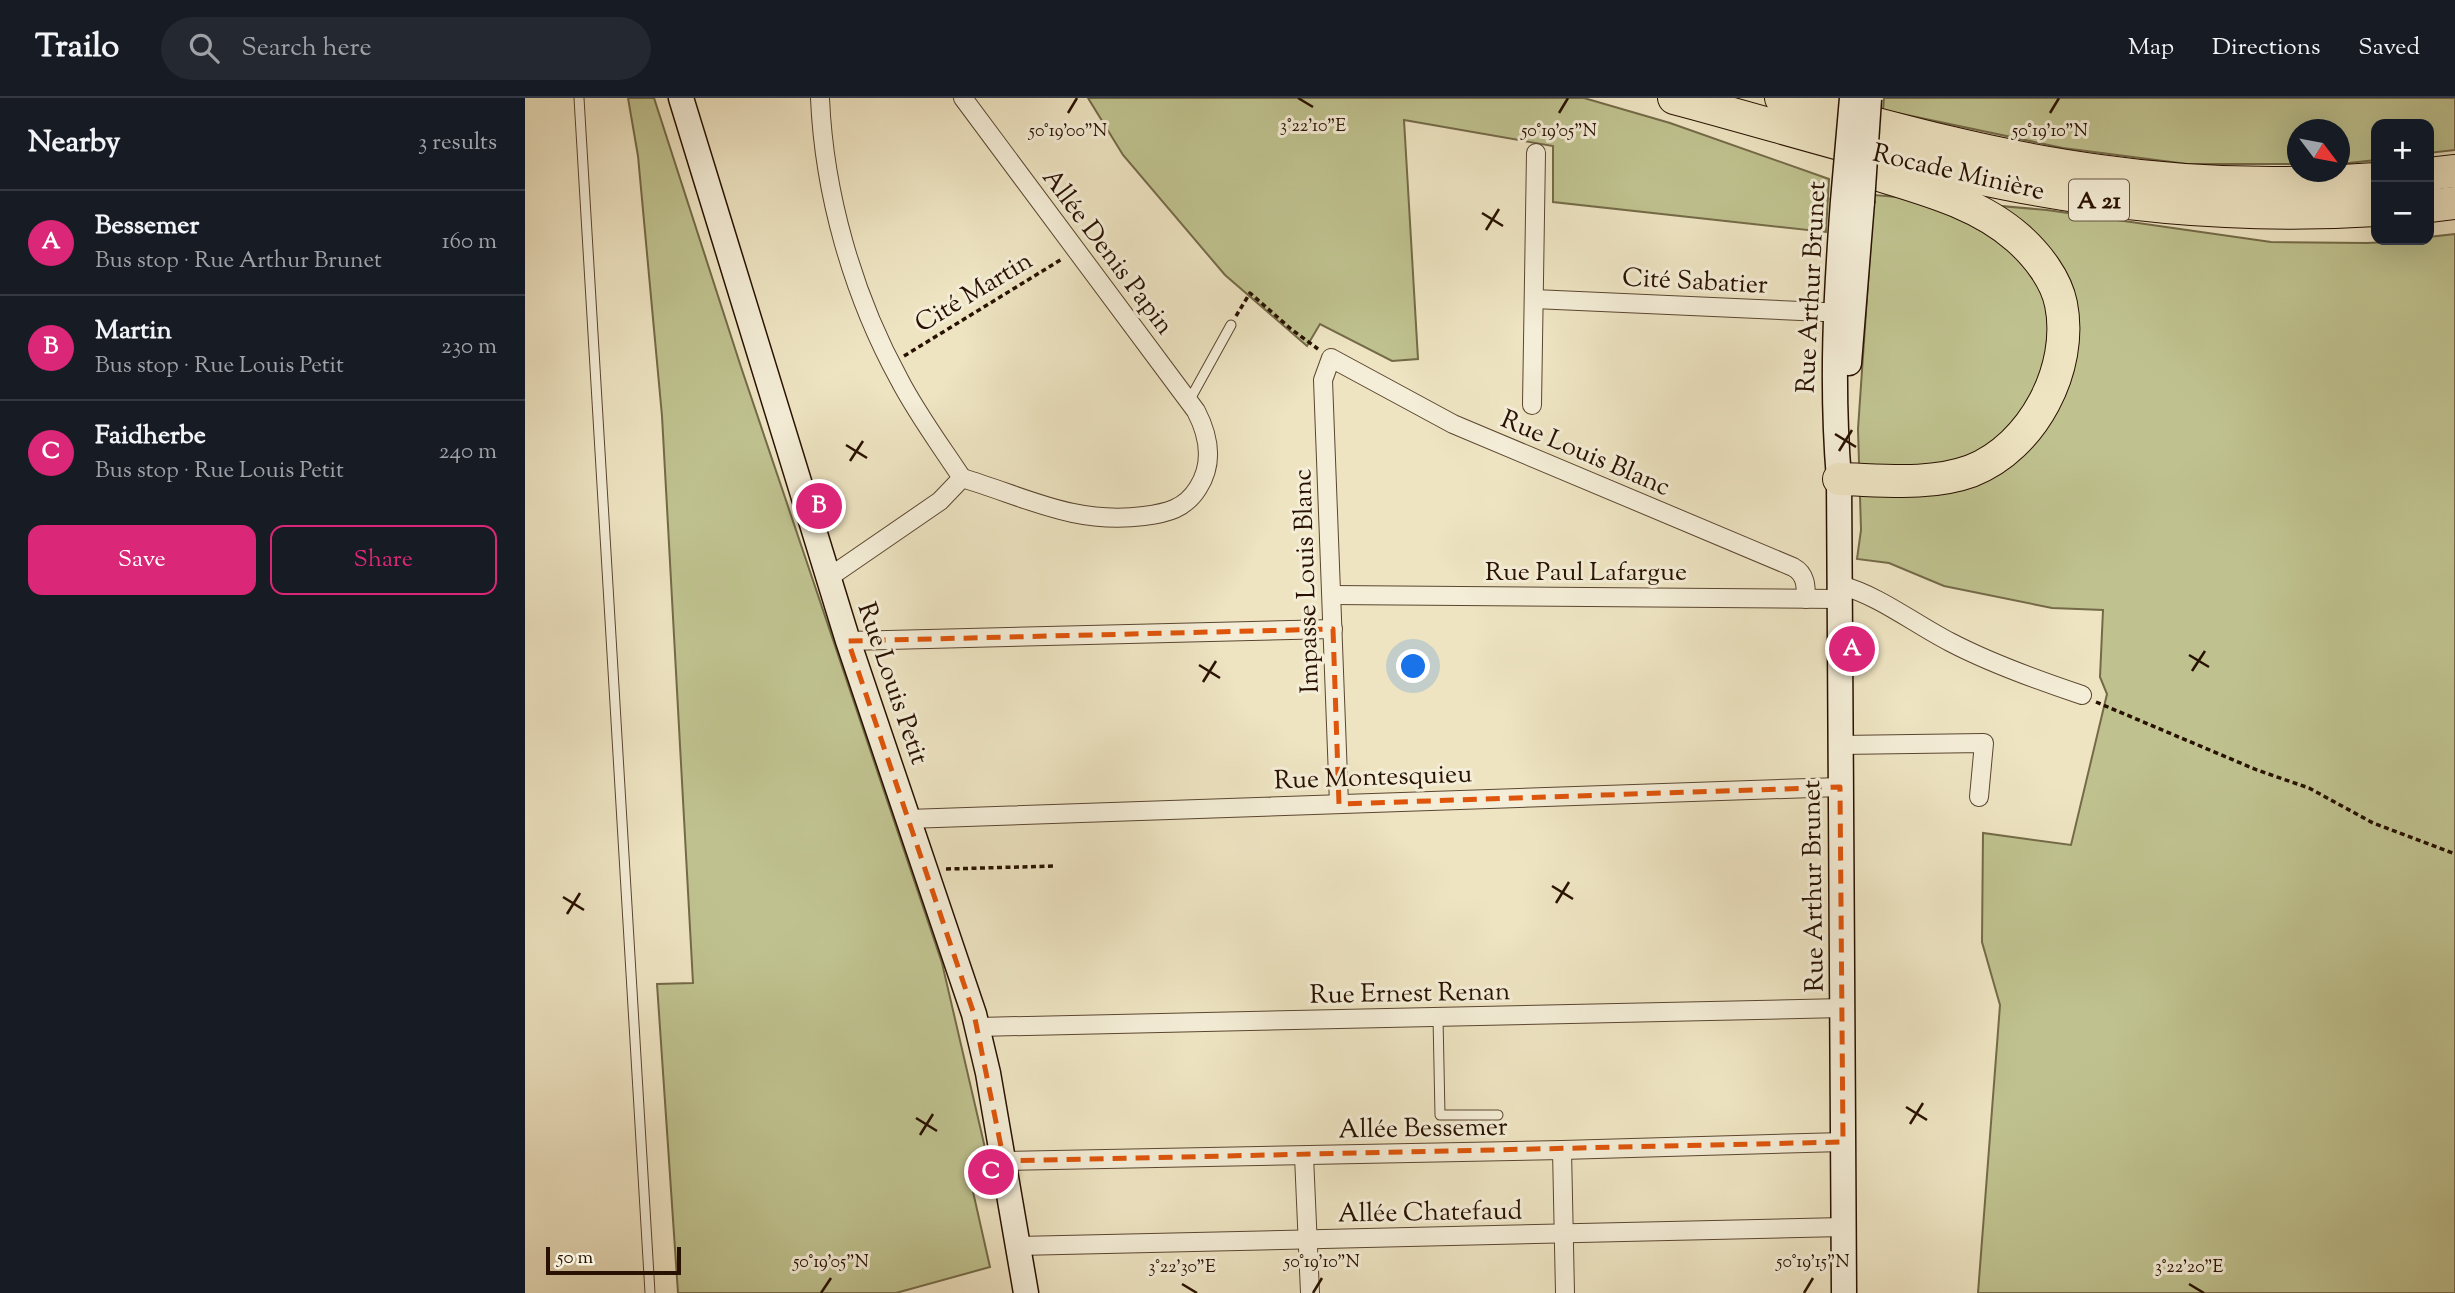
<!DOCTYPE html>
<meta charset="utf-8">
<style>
body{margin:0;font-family:"Sorts Mill Goudy",serif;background:#242831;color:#f1f3f6}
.controls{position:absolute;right:21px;top:21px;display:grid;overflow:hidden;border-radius:14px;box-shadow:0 7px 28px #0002}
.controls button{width:63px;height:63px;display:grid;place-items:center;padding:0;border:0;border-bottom:2px solid #363941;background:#171b24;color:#f1f3f6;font:35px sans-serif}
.compass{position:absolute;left:1762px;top:21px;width:63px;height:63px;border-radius:50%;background:#171b24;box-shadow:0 7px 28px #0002;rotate:122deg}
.scale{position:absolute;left:21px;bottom:18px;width:135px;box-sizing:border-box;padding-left:7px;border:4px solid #281100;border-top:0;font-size:19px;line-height:24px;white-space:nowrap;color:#281100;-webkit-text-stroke:5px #f4edd7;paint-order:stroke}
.you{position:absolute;left:889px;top:569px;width:24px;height:24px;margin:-18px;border:5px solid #fff;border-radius:50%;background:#1a73e8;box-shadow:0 0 0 10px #1a73e833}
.badge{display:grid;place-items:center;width:46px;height:46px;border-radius:50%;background:#db2777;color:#fff;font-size:23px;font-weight:700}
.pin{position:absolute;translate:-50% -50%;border:4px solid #fff;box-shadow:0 2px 7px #0006}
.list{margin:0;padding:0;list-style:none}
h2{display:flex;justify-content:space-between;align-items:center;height:91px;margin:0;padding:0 28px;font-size:30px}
h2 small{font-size:23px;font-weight:400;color:#9ea1a6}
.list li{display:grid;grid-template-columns:46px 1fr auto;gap:21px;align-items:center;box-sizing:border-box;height:105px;padding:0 28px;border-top:2px solid #363941}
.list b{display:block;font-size:26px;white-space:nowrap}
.list p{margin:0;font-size:23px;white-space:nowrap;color:#9ea1a6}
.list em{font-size:23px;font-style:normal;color:#9ea1a6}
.actions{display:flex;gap:14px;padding:21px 28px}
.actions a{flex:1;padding:16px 0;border:2px solid #db2777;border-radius:14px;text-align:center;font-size:24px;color:#db2777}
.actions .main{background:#db2777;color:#fff}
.icon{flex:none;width:38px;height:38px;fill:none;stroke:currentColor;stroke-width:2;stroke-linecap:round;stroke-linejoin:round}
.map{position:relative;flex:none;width:1930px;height:1195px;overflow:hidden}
header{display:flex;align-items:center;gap:42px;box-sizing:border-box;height:98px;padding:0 35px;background:#171b24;border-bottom:2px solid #363941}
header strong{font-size:33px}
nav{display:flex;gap:38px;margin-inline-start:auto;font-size:24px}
.search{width:490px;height:63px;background:#242831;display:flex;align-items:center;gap:18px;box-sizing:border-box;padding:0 24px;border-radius:38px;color:#9ea1a6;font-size:26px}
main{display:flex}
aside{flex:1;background:#171b24}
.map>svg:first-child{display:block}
</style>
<header>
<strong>Trailo</strong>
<div class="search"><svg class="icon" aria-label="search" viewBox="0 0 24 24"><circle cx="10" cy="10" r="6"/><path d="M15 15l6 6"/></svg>Search here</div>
<nav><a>Map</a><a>Directions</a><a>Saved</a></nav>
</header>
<main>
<aside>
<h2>Nearby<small>3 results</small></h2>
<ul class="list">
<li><span class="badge">A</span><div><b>Bessemer</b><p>Bus stop · Rue Arthur Brunet</p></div><em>160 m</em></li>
<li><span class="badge">B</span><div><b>Martin</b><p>Bus stop · Rue Louis Petit</p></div><em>230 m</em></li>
<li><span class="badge">C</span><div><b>Faidherbe</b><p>Bus stop · Rue Louis Petit</p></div><em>240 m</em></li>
</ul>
<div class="actions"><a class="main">Save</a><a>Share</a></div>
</aside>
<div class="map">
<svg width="1930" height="1195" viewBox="0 0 1930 1195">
<rect width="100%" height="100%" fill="#eee4c2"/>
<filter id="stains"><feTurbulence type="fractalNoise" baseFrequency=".00286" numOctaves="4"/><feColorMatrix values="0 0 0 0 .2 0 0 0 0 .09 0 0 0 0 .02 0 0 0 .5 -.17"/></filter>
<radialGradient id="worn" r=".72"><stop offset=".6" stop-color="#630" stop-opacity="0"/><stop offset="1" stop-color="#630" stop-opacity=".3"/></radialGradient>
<g fill="#bfc28f" stroke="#746a48" stroke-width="2">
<polygon points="103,0 129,0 216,269 417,865 460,1050 463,1071 444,1076 465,1169 371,1195 153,1195 132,886 168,885 137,318 113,58"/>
<polygon points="563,0 1059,0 1145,25 1304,81 1301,134 1028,104 1028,48 879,22 893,261 867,263 795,226 782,248 700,177 598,57"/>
<polygon points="1359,0 1930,0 1930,52 1904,55 1904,26 1851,26 1851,62 1815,66 1814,32 1772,32 1772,66 1662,66 1538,50 1358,12"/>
<polygon points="1349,97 1522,112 1746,144 1842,145 1904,142 1904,139 1930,136 1930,1195 1453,1195 1475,907 1457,844 1458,735 1546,747 1582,596 1575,579 1578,512 1527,510 1419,488 1364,465 1332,461 1336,432 1333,331"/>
</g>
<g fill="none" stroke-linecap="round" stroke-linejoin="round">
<g stroke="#5a4630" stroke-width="11">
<g id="lane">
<polyline points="54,0 125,1195"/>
<polyline points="664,303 706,227"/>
<polyline points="913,920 915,1017 973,1017"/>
</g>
</g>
<g stroke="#5a4630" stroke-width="20">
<g id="street">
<path d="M295 0C299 96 328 197 374 281 392 316 416 348 437 380"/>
<polyline points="1009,201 1321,215"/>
<polyline points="1007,307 1011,55"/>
<path d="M303 480 415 403 437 380C501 399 549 427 619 418 642 415 660 411 673 390 689 365 684 338 671 313L438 0"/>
<path d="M1315 487C1355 498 1388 525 1425 544 1467 566 1512 582 1557 597"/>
<polyline points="807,497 1314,501"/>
<polyline points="323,543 808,531"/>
<polyline points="1315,647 1459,645 1454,699"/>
<path d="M814 706 798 282 806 260 928 326 1268 469C1281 476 1281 488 1281 501"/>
<polyline points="383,721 1315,689"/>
<polyline points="453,929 1318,910"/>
<polyline points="1037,1052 1040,1195"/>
<polyline points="779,1058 785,1195"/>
<polyline points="479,1063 1037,1052 1318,1044"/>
<polyline points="493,1148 1318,1129"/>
</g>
</g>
<g stroke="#281100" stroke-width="27">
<g id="secondary">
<polyline points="156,0 323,543 449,916 463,975 501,1195"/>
<path d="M1318 103C1311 198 1306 285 1314 381L1319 1195"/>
<polyline points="1324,265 1337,104"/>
</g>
</g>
<g stroke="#281100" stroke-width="34">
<g id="highway">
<path d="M1149 0C1259 29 1370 65 1482 86 1604 110 1727 120 1851 112"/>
<path d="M1256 0C1361 29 1468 59 1576 73 1667 86 1760 88 1851 81"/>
<polyline points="1904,76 1930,73"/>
<polyline points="1904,108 1930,105"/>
<path d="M1314 381C1357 382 1405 388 1446 373 1508 349 1549 270 1536 206 1531 181 1512 157 1493 140 1450 102 1391 89 1338 72"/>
</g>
</g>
<g stroke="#281100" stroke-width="3.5" stroke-dasharray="5 3.5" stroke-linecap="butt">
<polyline points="711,218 725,195 766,231 793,251"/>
<polyline points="379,258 537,161"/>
<polyline points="1571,604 1732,672 1784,690 1848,725 1930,756"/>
<polyline points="421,771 530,768"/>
</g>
<use href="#lane" stroke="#f4edd7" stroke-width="9"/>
<use href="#street" stroke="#f4edd7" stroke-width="18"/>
<use href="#secondary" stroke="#f4edd7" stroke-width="24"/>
<use href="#highway" stroke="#eee4c2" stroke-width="32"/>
<g stroke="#281100" stroke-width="27" stroke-linecap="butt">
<g id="secondary-bridge">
<polyline points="1318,103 1327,0"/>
<polyline points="1337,104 1344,1"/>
</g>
</g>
<use href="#secondary-bridge" stroke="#f4edd7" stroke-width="24"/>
</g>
<path fill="none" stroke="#de550b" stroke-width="5" stroke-dasharray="14 9" stroke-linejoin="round" d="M808 531 814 706 1315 689 1318 1044 479 1063 449 916 323 543Z"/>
<path fill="none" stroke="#281100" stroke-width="2.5" d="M773 0 788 9M543 15 552 0M1034 15 1043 0M1525 15 1534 0M957 115 978 128M961 132 974 111M1310 336 1331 349M321 347 342 360M1314 353 1327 332M325 363 338 343M1664 557 1684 569M674 567 695 580M1667 573 1680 553M678 584 691 563M1027 788 1048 801M38 799 59 812M1031 805 1044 784M42 816 55 795M1381 1009 1402 1022M391 1020 412 1033M1385 1026 1398 1005M395 1037 408 1016M657 1186 672 1195M1664 1186 1679 1195M296 1195 306 1180M788 1195 797 1180M1279 1195 1288 1180"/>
<g text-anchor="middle" stroke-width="6" stroke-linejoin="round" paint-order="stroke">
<rect fill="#f4edd7" stroke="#655340" stroke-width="2" x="1544" y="81.5" width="60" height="41" rx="5"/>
<g font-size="24" font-weight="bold" fill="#281100">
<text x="1574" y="110">A 21</text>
</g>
<g font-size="26" fill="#281100" stroke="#f4edd7">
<text transform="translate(1434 73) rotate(13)" y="9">Rocade Minière</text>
<text transform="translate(584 153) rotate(53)" y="9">Allée Denis Papin</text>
<text transform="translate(1170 182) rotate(3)" y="9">Cité Sabatier</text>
<text transform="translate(1285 189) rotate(-87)" y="9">Rue Arthur Brunet</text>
<text transform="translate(448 193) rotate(-31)" y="9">Cité Martin</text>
<text transform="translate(1061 354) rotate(23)" y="9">Rue Louis Blanc</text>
<text x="1061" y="482">Rue Paul Lafargue</text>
<text transform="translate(780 483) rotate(-92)" y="9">Impasse Louis Blanc</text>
<text transform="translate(369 585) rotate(71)" y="9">Rue Louis Petit</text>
<text transform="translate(848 678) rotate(-2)" y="9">Rue Montesquieu</text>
<text transform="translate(1287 788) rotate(-91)" y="9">Rue Arthur Brunet</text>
<text transform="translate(885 894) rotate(-1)" y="9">Rue Ernest Renan</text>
<text transform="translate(898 1029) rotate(-1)" y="9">Allée Bessemer</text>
<text transform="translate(905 1113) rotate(-1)" y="9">Allée Chatefaud</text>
</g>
</g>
<g font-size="18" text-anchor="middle" fill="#281100" stroke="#f4edd7" stroke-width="6" stroke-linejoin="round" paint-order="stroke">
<text x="788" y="33">3°22'10"E</text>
<text x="543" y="38">50°19'00"N</text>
<text x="1034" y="38">50°19'05"N</text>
<text x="1525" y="38">50°19'10"N</text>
<text x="306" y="1169">50°19'05"N</text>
<text x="797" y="1169">50°19'10"N</text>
<text x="1288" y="1169">50°19'15"N</text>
<text x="657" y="1174">3°22'30"E</text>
<text x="1664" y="1174">3°22'20"E</text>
</g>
<rect width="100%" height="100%" filter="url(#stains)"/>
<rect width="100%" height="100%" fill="url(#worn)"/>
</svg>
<div class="controls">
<button>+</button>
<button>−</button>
</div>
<svg class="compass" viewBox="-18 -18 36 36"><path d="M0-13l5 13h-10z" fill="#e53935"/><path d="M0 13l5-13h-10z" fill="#9ea1a6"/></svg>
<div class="scale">50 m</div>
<div class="you"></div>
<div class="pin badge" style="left:1327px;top:551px">A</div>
<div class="pin badge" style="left:294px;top:408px">B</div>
<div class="pin badge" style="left:466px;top:1074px">C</div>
</div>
</main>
